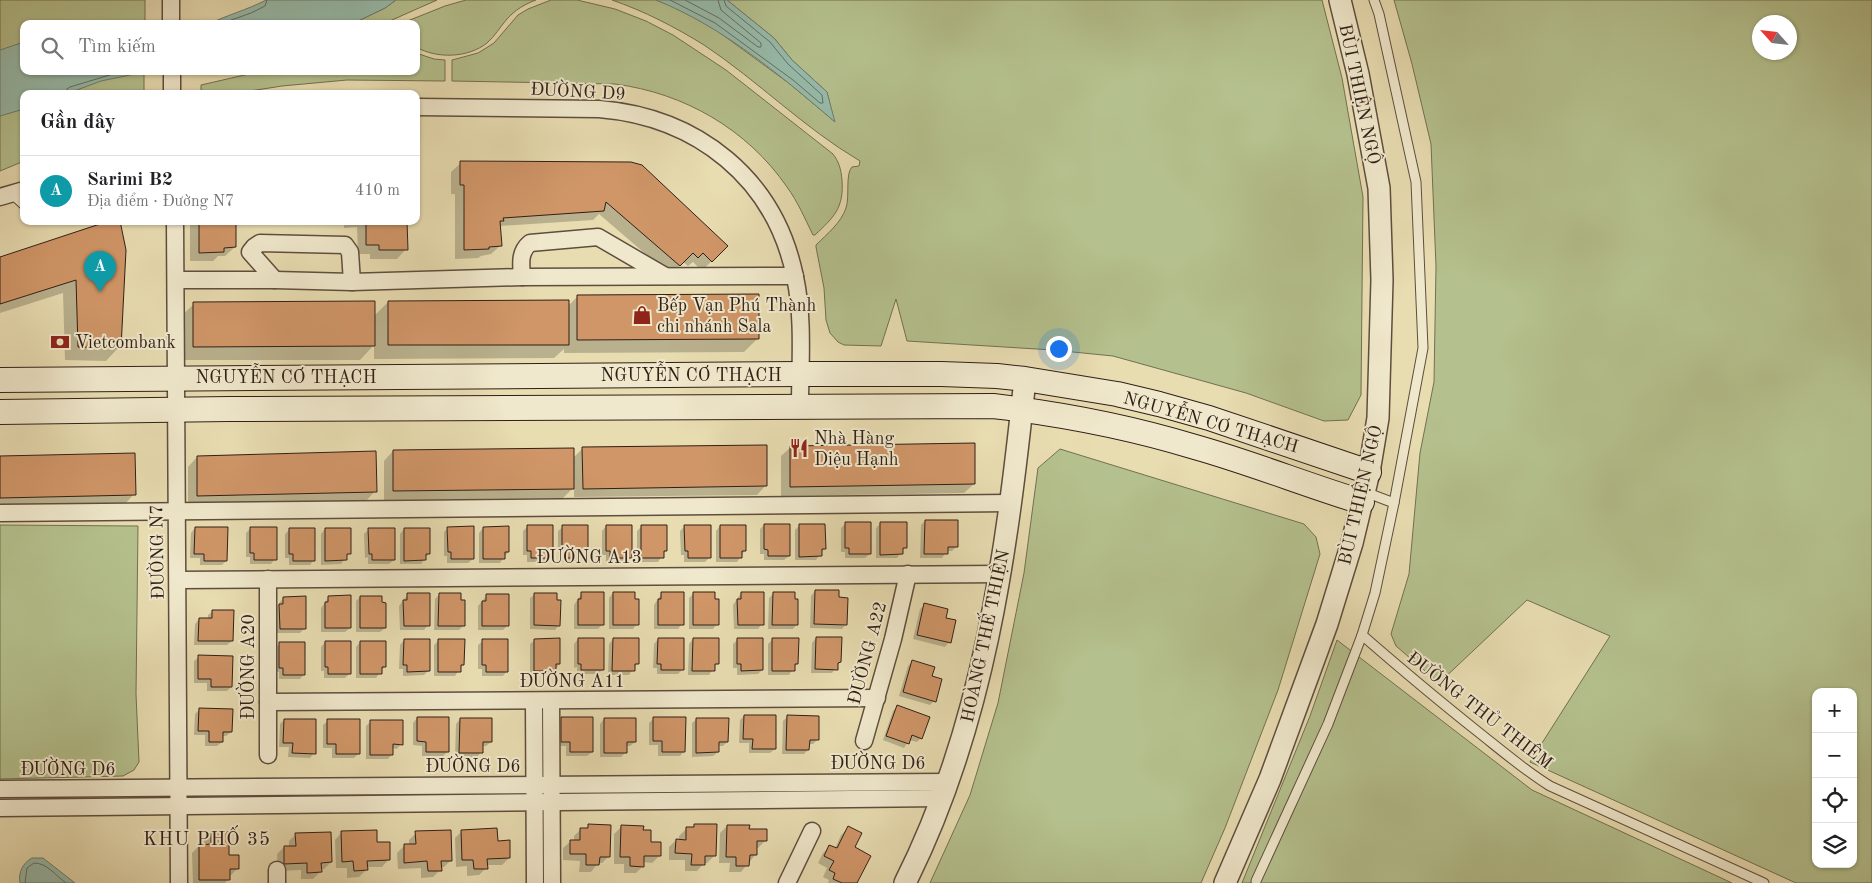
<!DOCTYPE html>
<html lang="vi">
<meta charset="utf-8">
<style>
body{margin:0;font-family:"Old Standard TT",serif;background:#f2f2f2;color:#202124}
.controls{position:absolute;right:15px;bottom:15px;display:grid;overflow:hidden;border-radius:10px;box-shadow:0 1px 4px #0004}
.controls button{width:45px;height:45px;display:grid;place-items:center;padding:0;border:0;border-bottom:1px solid #e0e0e0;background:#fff;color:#202124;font:25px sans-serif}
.compass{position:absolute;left:1752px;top:15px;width:45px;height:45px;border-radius:50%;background:#fff;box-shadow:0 1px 4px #0004;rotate:297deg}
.you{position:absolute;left:1058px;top:348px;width:18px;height:18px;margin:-12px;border:4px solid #fff;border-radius:50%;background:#1a73e8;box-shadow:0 0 0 8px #1a73e833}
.badge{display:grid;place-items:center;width:32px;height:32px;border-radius:50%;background:#7c3aed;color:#fff;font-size:16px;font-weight:700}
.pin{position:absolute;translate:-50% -41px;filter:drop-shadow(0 1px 2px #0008)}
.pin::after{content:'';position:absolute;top:26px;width:18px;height:15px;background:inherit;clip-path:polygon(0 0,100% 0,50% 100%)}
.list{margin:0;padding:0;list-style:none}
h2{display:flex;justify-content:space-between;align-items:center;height:65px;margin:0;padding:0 20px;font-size:21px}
h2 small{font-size:16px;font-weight:400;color:#757577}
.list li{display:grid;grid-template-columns:32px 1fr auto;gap:15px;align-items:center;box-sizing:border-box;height:70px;padding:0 20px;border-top:1px solid #e0e0e0}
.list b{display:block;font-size:19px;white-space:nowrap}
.list p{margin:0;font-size:16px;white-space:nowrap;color:#757577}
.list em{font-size:16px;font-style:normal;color:#757577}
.icon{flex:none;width:28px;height:28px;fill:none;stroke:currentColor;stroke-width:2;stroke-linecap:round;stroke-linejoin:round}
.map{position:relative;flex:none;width:1872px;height:883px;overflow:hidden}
.search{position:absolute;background:#fff;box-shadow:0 1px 4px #0004;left:20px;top:20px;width:400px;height:55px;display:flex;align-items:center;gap:12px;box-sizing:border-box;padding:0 18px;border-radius:10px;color:#757577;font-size:19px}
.panel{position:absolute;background:#fff;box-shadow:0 1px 4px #0004;left:20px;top:90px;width:400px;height:135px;border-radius:10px}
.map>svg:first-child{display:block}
</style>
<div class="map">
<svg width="1872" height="883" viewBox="0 0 1872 883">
<rect width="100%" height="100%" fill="#e8dcb1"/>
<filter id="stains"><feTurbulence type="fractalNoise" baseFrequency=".004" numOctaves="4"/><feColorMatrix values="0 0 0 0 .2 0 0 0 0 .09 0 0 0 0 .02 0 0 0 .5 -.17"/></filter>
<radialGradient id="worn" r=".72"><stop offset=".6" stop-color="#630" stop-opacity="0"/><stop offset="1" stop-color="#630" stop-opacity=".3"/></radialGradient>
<g fill="#b4c08d" stroke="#727052" fill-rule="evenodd">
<polygon points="0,0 145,0 145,24 24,24 24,71 144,71 144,94 24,94 24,161 0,171"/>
<polygon points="396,0 437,0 383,24 352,24 385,8"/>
<path d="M466 0H536C525 4 515 10 507 19 500 27 495 36 487 43 468 58 437 59 416 47V24H400L445 6Z"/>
<path d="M551 0H577L615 9 646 21 673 35 726 70 833 154C839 162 841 169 842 180 844 208 834 217 815 235H813C805 219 798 202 787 187 747 129 684 93 615 84L452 81V60L478 53 494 43 518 15 528 9Z"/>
<path d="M612 0H656L677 8 712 27 790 84 834 121 827 92 792 60 774 38 727 0H1322L1342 78 1363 197 1361 395 1348 420 1324 421 1246 393 1113 356 1053 350 907 341 896 299 881 346 844 345 838 342 830 333 826 320 824 288 816 247V245C827 234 841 223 846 208 850 197 845 174 852 167L859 166 860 161C804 128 758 81 704 45 675 27 644 11 612 0Z"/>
<path d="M1394 0H1872V883H1796L1530 762 1610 636 1527 600 1439 683 1396 646 1391 634 1409 574 1420 453 1434 382 1436 266 1431 144 1412 64ZM1760 22H1790V52H1760ZM1816 692H1853V864H1816Z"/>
<polygon points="416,53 434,59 445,60 445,81 347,80 282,86 231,94 201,94 201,85 262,71 416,71"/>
<polygon points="1060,449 1304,524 1316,537 1320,554 1278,690 1225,828 1201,883 930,883 970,795 998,703 1024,573 1038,468"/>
<polygon points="0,525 138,526 136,694 139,762 134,770 123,776 0,779"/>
<polygon points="1337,640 1532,790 1732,883 1242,883 1310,716"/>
</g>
<g fill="#97bcac" stroke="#6e7d70">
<path d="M266 0H396L385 8 352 24H209C227 15 247 10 266 0Z"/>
<path d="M656 0H727L774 38 792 60 827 92 835 122C780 75 723 27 656 0Z"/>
<polygon points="24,42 24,71 149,71 101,81 66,94 24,94 24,109 0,116 0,50"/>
<path d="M32 858H43L75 883H20C18 872 23 863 32 858Z"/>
</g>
<g fill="#0003">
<polygon points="461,163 631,163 726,246 702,271 693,262 688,266 683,262 670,275 599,214 593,220 500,226 501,245 491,254 481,256 478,258 455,259 455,194 451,194 451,172"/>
<polygon points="113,221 119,347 106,361 65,360 63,293 0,313 0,259"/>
<polygon points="190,221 237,221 234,224 235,247 225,256 218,256 213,261 190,261"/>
<polygon points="344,221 405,221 406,249 397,259 370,259 370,254 358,254 357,227 344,228"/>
<polygon points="578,296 758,338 744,352 564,353 564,349 554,358 374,359 374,345 360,360 180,360 180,317 194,304 374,316 388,302 568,306"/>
<polygon points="791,447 974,484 964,493 781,496 781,456"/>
<polygon points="583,448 766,485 757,495 574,497 574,487 563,498 384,500 384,461 393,451 572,459"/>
<polygon points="0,457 134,494 125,504 0,506"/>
<polygon points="197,457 375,491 366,501 188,505 188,467"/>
<polygon points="925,521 956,547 952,551 947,551 942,558 920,558 921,525"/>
<polygon points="846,523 870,554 865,558 845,558 845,552 841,552 841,528"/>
<polygon points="881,523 905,547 897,558 876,558 876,528"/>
<polygon points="764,525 789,556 784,560 764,560 764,554 760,554 760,529"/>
<polygon points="800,525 824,549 816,560 795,560 795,530"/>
<polygon points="528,526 552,557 547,562 527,562 527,555 523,555 523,531"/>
<polygon points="606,526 631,557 626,562 606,562 606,555 602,555 602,531"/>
<polygon points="642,526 666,550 658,562 637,562 637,531"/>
<polygon points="685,526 710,557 705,562 684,562 684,555 681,555 680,531"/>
<polygon points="720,526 745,550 737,562 716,562 716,531"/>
<polygon points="563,527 587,550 579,562 558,562 558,531"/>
<polygon points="195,528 226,561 222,565 200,565 200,558 190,558 191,533"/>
<polygon points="251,528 275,559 271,564 250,564 250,557 246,557 246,533"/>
<polygon points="448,528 473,559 468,563 447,563 447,556 444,556 444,532"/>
<polygon points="483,528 508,552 500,563 479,563 479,533"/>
<polygon points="290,529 314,560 310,565 289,565 289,558 285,558 285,534"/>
<polygon points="325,529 349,553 341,564 321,565 321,534"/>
<polygon points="369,529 394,560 389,564 368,564 368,557 365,558 364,534"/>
<polygon points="404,529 429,553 421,564 400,564 400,534"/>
<polygon points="815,591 846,624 842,629 810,628 811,596"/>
<polygon points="582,593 603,624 598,629 574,629 574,605"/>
<polygon points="613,593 637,624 633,629 609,629 609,598"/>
<polygon points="662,593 682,624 678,629 654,629 654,605"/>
<polygon points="741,593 762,624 758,629 734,629 733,605"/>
<polygon points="408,594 428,625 424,630 400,630 399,606"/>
<polygon points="535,594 555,601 559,625 555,630 530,629 530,598"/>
<polygon points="693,594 717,624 713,629 689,629 689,598"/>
<polygon points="773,594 797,624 793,629 768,629 769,598"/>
<polygon points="439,595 463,626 459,630 434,630 435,599"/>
<polygon points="487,595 507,626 503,630 478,630 478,606"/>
<polygon points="329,597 350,628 345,632 321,632 321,608"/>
<polygon points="360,597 381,604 385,628 380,632 356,632 356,601"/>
<polygon points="283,598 304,629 300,633 276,633 275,609"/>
<polygon points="925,605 944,619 949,642 945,647 913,639 920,609"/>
<polygon points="213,611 232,641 227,645 194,645 195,624 199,619 208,619 208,615"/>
<polygon points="816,638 840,662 832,673 811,673 812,643"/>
<polygon points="578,639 602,670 598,674 577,674 577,667 574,668 574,644"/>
<polygon points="613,639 637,663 629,675 608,675 609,644"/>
<polygon points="658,639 682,670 678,674 657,674 657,668 653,668 654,644"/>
<polygon points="693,639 717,663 709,675 688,675 689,644"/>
<polygon points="738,639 762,670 758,674 737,675 737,668 733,668 733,644"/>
<polygon points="773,639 797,663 789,675 768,675 768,644"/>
<polygon points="404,640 428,671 424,675 403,676 403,669 399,669 400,645"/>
<polygon points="439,640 463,664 455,676 434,676 434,645"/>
<polygon points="535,640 559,664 551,675 530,675 530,644"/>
<polygon points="483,641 507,671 503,676 482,676 482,669 478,669 478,645"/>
<polygon points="325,642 350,673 345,678 324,678 324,671 321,671 321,647"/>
<polygon points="360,642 385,666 376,678 356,678 356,647"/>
<polygon points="280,644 304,674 300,679 279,679 279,672 275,672 275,648"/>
<polygon points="199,657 231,687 227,691 207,691 207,683 194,683 194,661"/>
<polygon points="912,662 931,677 934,701 930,705 899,696 908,666"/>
<polygon points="898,706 921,738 917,742 909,740 904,748 883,740 893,711"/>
<polygon points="199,710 231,732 226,736 222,736 222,742 217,746 205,746 205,735 194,735 195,714"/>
<polygon points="744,716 775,749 770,753 749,753 749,743 739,743 740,720"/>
<polygon points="787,717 818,739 813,744 808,744 808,750 804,754 782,754 783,721"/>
<polygon points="417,718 448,751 443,756 422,756 422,746 413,745 413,723"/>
<polygon points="562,718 592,752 587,756 566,756 566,746 557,746 557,723"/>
<polygon points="654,718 684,751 680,756 658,756 658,745 649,745 649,723"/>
<polygon points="460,719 491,742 486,746 481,746 481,752 477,757 455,757 456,724"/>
<polygon points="604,719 635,742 630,746 626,746 626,752 621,757 600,757 600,724"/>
<polygon points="697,719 727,742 723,746 718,746 718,752 713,756 692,757 692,723"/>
<polygon points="284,720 314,753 310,758 288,757 289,747 279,747 280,724"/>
<polygon points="328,721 358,754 354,758 332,758 332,748 323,748 323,725"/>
<polygon points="371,721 401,744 397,749 392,748 392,754 388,759 366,759 366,726"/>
<polygon points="695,825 714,856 707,863 704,863 697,871 685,871 685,860 669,860 669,847 676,840 679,841 679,836 686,829 691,829"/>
<polygon points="589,826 609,856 602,863 598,863 591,872 579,872 580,861 563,860 563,848 571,841 574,841 574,836 581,829 585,829"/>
<polygon points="727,826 748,830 765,841 758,848 756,848 756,854 741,872 729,872 730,863 719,863 720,833"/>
<polygon points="621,827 642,831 659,856 652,863 643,862 643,866 636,873 624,873 624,864 614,864 614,834"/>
<polygon points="848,828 853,848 856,883 828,883 829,880 823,877 827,868 818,863 823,853 830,846 835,849 841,835"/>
<polygon points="462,831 496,842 509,858 502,865 486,865 486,868 479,875 467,876 467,866 456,867 455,838"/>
<polygon points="342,832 376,844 389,859 382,867 366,867 366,870 359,877 347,878 347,868 336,868 335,840"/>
<polygon points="211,833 238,868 231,875 228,875 229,879 225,883 193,883 192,853 199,846 204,846 204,840"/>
<polygon points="416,833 451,860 444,867 440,867 440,870 433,877 421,878 421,868 398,869 397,853 404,846 409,845 409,840"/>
<polygon points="296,834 331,862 324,869 320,869 320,872 313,879 301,879 301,870 278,871 277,854 284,847 289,847 289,841"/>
</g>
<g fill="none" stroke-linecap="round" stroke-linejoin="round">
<g stroke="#646e62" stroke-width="1">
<polyline points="670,0 715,23 793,80 820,103 823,103 822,95 788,64 770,42 726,6 724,0"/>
<polyline points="685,0 719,18 758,47 761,47 761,43 721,10 718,0"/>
<polyline points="220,24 251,13 265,6 267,0"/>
<polyline points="66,94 67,89 70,87 123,71"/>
<path d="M25 883 27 868 34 863C47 863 55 875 66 883"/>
</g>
</g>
<g fill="#d09668" stroke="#301f17">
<polygon points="460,161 631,162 642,165 728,246 712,262 703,253 698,258 693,253 680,266 606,202 604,211 503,218 504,221 500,221 502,246 489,247 489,249 464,250 464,185 460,185"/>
<polygon points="109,221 120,221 126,250 121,348 78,347 76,280 0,304 0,257"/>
<polygon points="199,221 236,221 236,247 224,248 224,252 199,253"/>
<polygon points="366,221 407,221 408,250 379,250 379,245 366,245"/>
<polygon points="759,294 759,339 577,340 577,295"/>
<polygon points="569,300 569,345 388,345 388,301"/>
<polygon points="375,301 375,346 193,347 193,302"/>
<polygon points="975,443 975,484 790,487 790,446"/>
<polygon points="767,445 767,486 583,489 582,447"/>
<polygon points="574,448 574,489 393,491 393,450"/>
<polygon points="376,451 377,492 197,496 197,456"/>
<polygon points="135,453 136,495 0,498 0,456"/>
<polygon points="925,520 958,520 958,547 948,547 948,554 924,554"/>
<polygon points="845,522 871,522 871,554 849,554 849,548 845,548"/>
<polygon points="880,522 907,522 907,548 903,548 903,554 880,555"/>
<polygon points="764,524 790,524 790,556 768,556 768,550 764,549"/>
<polygon points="799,524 825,524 826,549 822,549 822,556 799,557"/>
<polygon points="527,525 553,525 553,558 531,558 531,551 527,551"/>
<polygon points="562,525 588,525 588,551 585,551 585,558 562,558"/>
<polygon points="606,525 632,525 632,558 610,558 610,551 606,551"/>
<polygon points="641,525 667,525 667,551 664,551 664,558 641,558"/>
<polygon points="684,525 711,525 711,558 688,558 688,551 685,551"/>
<polygon points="720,525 746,525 746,551 742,551 742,558 720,558"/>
<polygon points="474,526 474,559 451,559 451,552 448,552 447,527"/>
<polygon points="509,526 509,552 505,552 505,559 483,559 483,527"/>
<polygon points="195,527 228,527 227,561 204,561 204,554 194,554"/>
<polygon points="250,527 277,527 277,560 254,560 254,553 250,553"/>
<polygon points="289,528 315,528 315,561 293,561 293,554 289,554"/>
<polygon points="325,528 351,528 351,554 347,554 347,560 325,561"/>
<polygon points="368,528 395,528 395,560 372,560 372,554 369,554"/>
<polygon points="404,528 430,528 430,554 426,554 426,560 404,561"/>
<polygon points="815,590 839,590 839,597 848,598 847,625 814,624"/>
<polygon points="581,592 604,592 604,625 578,625 578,599 581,599"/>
<polygon points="613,592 635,592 635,599 639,599 639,625 613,625"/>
<polygon points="661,592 684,592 684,625 658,625 658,599 661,599"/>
<polygon points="693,592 715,592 715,599 719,599 719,625 693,625"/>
<polygon points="741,592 764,592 764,625 738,625 737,599 741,599"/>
<polygon points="773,592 795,592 795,599 798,599 798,625 772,625"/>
<polygon points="407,593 430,593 430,626 404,626 403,600 407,600"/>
<polygon points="439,593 461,593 461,600 465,600 465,626 438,626"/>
<polygon points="534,593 557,593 557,600 561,600 560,626 534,625"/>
<polygon points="486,594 509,594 509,626 482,626 482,601 486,601"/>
<polygon points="351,595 351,628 325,628 325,602 328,602 328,596"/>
<polygon points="306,596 306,629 280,629 279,604 283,604 283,597"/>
<polygon points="360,596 382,596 382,602 386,603 386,628 360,628"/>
<polygon points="924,603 948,609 946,618 956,620 951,643 917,635"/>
<polygon points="212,610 234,610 233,641 198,641 199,618 212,618"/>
<polygon points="816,637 842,637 841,662 838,663 838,670 815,669"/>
<polygon points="560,638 560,664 556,664 556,671 534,671 534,639"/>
<polygon points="578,638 604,638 604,670 581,670 581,664 578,664"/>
<polygon points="613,638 639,638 639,664 635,664 635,671 612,671"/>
<polygon points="658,638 684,638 684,670 661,670 661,664 657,664"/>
<polygon points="693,638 719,638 719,664 715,664 715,671 692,671"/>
<polygon points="737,638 763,638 763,670 741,671 741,664 737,664"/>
<polygon points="772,638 799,638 798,664 795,664 795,671 772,671"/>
<polygon points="404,639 430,639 430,671 407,672 407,665 403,665"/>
<polygon points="438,639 465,639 464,665 461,665 461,672 438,672"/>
<polygon points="482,639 508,639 508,672 486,672 486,665 482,665"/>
<polygon points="325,641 351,641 351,674 328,674 328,667 325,667"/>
<polygon points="360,641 386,641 386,667 382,667 382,674 360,674"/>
<polygon points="279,642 305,642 305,675 283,675 283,668 279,668"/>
<polygon points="198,655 233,656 232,687 211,687 211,679 198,679"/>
<polygon points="912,660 935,667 932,676 942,679 936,702 903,692"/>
<polygon points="897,705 930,717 922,739 912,735 909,744 886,736"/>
<polygon points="199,708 233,709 232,732 223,732 223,742 209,742 209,731 198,731"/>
<polygon points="744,715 776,715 776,749 752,749 753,739 743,739"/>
<polygon points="787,715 819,716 819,740 810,740 809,750 786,750"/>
<polygon points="417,717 449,717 449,752 426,752 426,742 417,741"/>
<polygon points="561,717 593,717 593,752 570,752 570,742 561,742"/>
<polygon points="653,717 686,717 685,752 662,752 662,741 653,741"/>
<polygon points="460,718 492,718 492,742 483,742 483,753 459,753"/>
<polygon points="604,718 636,718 636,742 627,742 627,753 604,753"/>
<polygon points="696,718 729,718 728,742 719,742 719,752 696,753"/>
<polygon points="284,719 316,719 316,754 292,753 293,743 283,743"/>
<polygon points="327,719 360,719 360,754 336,754 336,744 327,744"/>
<polygon points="370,720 403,720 403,745 393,744 393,755 370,755"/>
<polygon points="588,824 611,825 610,857 600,857 599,865 586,865 586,854 570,854 570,840 580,840 580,828 588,828"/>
<polygon points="694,824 717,824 716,856 705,856 705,865 691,865 692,854 675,853 676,839 686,840 686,827 694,827"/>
<polygon points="621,825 644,826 643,830 651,830 651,842 661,842 661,856 644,856 644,867 630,866 630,857 620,857"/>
<polygon points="727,825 750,825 749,829 767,829 767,841 757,841 757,855 750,855 749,866 736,866 736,857 726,857"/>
<polygon points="848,826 862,833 855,847 871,856 857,883 842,883 833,879 835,873 829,870 834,861 824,856 829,845 837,848"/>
<polygon points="497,828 498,841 510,840 510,858 487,859 488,869 474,869 473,860 462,860 461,830"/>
<polygon points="377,830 377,842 390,842 390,860 367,861 368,870 354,871 353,861 342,862 341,831"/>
<polygon points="451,830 452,861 441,861 442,871 428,871 427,861 404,863 404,844 416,844 415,831"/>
<polygon points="211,832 229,832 229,855 239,855 239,869 230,869 230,880 199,880 199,845 211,844"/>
<polygon points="331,832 332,862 321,863 322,872 307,873 307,863 284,864 284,846 296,846 295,833"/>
</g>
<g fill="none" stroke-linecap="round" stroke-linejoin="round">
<g stroke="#5e4e3e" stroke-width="11">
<g id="service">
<polyline points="1374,0 1379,14 1416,182 1423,348 1394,503"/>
<polyline points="12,194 24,205"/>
<path d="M1365 492 1394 503 1375 593 1362 635C1400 668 1438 700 1477 731 1501 750 1524 770 1550 786L1764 883"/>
<polyline points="1256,881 1328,724 1362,635"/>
</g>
</g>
<g stroke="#5e4e3e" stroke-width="19">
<g id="minor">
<polyline points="171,0 171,24"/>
<polyline points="172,71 172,94"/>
<path d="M416 107 599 109C697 117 775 178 795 277 804 319 800 364 800 406"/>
<polyline points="0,197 24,190"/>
<polyline points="175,221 179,883"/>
<path d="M522 277C521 264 519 252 530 243L598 237 665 276"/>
<polyline points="177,280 275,280 352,282 522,277 795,276"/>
<polyline points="275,280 250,252 254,247 260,243 345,245 350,252 352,282"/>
<polyline points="0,513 1010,503"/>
<polyline points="178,580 1000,574"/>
<polyline points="534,701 535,883"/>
<polyline points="551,701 552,883"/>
<polyline points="268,702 877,698"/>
<polyline points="864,741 893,639 908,574"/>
<polyline points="268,755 268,579"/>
<polyline points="0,789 947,782"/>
<polyline points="0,808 941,798"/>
<polyline points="277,883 277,870"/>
<polyline points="787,883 812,831"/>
</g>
</g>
<g stroke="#5e4e3e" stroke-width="24">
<g id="tertiary">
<path d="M905 883C984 726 1007 551 1025 379"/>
<polyline points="1225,883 1270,779 1327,624 1352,543 1369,472 1378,418 1382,280 1379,188 1358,74 1340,0"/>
</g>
</g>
<g stroke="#301f17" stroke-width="26">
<g id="secondary">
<polyline points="0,380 800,374 941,374 997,376 1025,379 1117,394 1159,404 1209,418 1369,472"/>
<path d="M0 412 229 409 993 406C1062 414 1129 427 1195 447 1252 463 1306 485 1362 502"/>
</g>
</g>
<use href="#service" stroke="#f0e8cc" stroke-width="9"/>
<use href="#minor" stroke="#f0e8cc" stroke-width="16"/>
<use href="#tertiary" stroke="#f0e8cc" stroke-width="21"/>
<use href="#secondary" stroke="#f0e8cc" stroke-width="24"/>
</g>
<defs>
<g id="shop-bare" transform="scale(1.5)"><path d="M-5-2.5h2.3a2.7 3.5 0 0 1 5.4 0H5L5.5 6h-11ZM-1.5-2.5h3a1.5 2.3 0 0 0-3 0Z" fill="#8f2418" stroke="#f0e8cc" stroke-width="2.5" paint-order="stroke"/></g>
<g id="bank-bare" transform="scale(1.5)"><path d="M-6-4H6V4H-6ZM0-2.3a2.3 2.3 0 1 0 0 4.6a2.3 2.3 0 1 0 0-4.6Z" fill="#8f2418" stroke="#f0e8cc" stroke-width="2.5" paint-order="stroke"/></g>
<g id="restaurant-bare" transform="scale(1.5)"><path d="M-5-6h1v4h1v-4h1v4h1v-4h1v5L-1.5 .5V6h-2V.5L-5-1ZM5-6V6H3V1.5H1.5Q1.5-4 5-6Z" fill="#8f2418" stroke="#f0e8cc" stroke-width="2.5" paint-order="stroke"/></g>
</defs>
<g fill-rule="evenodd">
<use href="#shop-bare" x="642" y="315"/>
<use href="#bank-bare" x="60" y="342"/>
<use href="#restaurant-bare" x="799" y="448"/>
</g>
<g text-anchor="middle" stroke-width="4" stroke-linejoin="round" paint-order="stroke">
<g font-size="18" fill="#301f17" stroke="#f0e8cc">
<text transform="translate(578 91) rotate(3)" y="6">ĐƯỜNG D9</text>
<text transform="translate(1360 94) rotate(78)" y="6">BÙI THIỆN NGỘ</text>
<text x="691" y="381">NGUYỄN CƠ THẠCH</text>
<text x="286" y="383">NGUYỄN CƠ THẠCH</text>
<text transform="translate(1211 422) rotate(16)" y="6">NGUYỄN CƠ THẠCH</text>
<text transform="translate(1360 495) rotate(-77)" y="6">BÙI THIỆN NGỘ</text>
<text transform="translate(157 552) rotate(-91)" y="6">ĐƯỜNG N7</text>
<text x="589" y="563">ĐƯỜNG A13</text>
<text transform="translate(985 636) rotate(-78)" y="6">HOÀNG THẾ THIỆN</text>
<text transform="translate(867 653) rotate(-75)" y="6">ĐƯỜNG A22</text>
<text transform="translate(248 667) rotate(-90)" y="6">ĐƯỜNG A20</text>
<text x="572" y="687">ĐƯỜNG A11</text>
<text transform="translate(1480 710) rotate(38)" y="6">ĐƯỜNG THỦ THIÊM</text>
<text x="878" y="769">ĐƯỜNG D6</text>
<text x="473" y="772">ĐƯỜNG D6</text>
<text x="68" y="775">ĐƯỜNG D6</text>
</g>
<g font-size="18" fill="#301f17" stroke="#f0e8cc" text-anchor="start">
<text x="657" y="311">Bếp Vạn Phú Thành<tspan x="657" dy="21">chi nhánh Sala</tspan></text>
<text x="75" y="348">Vietcombank</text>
<text x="814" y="444">Nhà Hàng<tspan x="814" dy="21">Diệu Hạnh</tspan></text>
</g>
<g font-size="19" letter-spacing="1" fill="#301f17" stroke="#f0e8cc">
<text x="207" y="845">KHU PHỐ 35</text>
</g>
</g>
<rect width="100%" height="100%" filter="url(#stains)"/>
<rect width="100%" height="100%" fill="url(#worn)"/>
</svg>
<div class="controls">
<button>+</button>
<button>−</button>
<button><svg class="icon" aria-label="locate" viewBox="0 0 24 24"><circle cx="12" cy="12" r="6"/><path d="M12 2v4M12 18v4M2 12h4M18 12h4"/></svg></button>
<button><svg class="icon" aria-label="layers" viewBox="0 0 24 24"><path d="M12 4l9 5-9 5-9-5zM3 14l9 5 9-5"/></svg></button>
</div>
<svg class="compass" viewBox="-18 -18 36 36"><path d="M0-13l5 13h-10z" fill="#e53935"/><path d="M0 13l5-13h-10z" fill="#757577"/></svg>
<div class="you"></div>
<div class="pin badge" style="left:100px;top:292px;background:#0f9aa8">A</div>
<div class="search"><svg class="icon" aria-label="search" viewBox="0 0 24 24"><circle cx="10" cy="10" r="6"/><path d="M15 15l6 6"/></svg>Tìm kiếm</div>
<section class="panel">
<h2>Gần đây<small></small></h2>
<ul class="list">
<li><span class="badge" style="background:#0f9aa8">A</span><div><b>Sarimi B2</b><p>Địa điểm · Đường N7</p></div><em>410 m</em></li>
</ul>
</section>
</div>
